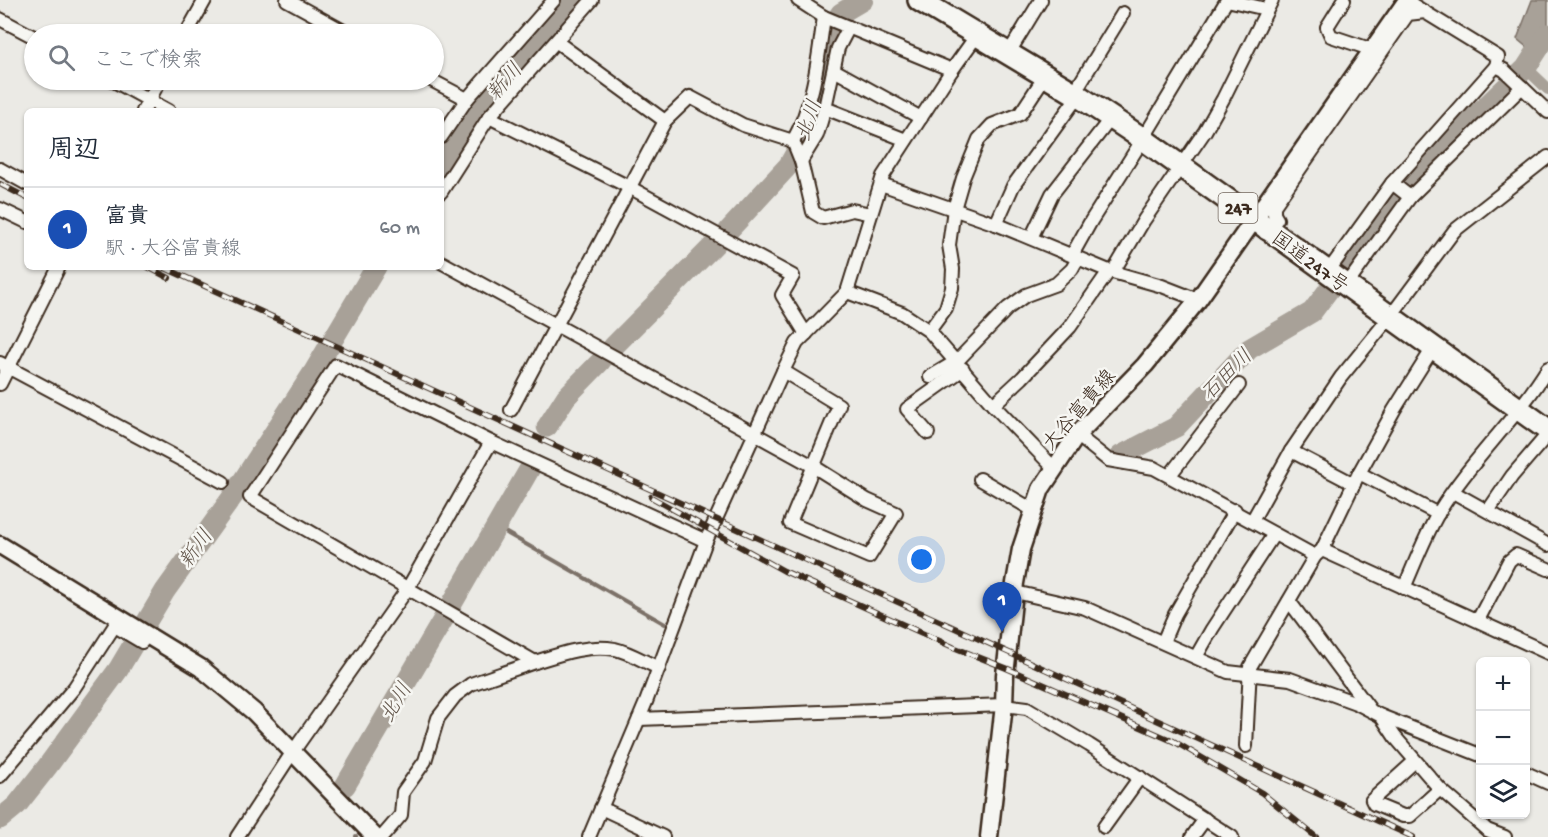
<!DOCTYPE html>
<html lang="ja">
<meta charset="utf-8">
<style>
body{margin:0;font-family:"Gochi Hand","Klee One",sans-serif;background:#f6f6f7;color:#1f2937}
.controls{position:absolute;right:18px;bottom:18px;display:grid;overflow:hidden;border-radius:9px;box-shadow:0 2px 4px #0004}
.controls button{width:54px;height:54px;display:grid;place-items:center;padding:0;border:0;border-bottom:2px solid #e0e1e3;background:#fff;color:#1f2937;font:30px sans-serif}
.you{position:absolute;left:922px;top:560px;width:21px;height:21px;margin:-15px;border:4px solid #fff;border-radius:50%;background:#1a73e8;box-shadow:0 0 0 9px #1a73e833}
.badge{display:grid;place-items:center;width:39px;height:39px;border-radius:50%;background:#3b2a1e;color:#fff;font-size:20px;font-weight:700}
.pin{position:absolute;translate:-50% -50px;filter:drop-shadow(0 2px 3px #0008)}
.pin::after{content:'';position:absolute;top:32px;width:21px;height:18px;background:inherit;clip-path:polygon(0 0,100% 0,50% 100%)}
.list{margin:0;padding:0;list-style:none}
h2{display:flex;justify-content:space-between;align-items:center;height:78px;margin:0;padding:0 24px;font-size:26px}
h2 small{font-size:20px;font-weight:400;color:#747a83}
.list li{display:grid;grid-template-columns:39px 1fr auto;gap:18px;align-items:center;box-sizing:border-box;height:84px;padding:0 24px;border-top:2px solid #e0e1e3}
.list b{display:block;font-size:22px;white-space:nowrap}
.list p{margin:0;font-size:20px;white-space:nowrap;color:#747a83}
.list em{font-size:20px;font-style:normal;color:#747a83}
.icon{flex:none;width:33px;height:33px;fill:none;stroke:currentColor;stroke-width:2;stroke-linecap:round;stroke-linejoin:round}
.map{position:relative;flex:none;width:1548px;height:837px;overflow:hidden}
.search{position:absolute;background:#fff;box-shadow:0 2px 4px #0004;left:24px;top:24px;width:420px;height:66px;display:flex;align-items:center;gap:15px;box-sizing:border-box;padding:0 21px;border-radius:33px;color:#747a83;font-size:22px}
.panel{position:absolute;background:#fff;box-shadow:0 2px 4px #0004;left:24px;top:108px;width:420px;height:162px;border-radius:9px}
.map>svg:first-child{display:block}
</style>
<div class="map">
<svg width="1548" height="837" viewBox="0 0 1548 837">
<rect width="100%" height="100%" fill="#ebeae5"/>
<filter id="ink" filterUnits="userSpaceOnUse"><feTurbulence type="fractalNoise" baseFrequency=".0167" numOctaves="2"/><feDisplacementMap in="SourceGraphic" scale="12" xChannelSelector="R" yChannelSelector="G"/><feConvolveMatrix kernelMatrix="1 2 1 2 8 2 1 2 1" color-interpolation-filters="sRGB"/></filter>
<g filter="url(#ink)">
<polygon fill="#a8a198" stroke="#7c7167" stroke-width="1.5" points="1532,0 1548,0 1548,46 1540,58 1517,39"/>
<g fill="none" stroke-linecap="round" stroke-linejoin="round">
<g stroke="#7c7167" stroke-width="4">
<polyline points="496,527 665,624"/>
<polyline points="356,837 356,836"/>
</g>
<polyline stroke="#a8a198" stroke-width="12" points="1526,68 1548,89"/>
<g stroke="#a8a198" stroke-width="21">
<polyline points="441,167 479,109 573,0"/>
<polyline points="1405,188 1442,148 1526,68 1548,34"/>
<polyline points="729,230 789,165 812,124 832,27 841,13 863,0"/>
<polyline points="1345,265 1399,195"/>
<polyline points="613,347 716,243"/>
<polyline points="547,427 566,397 601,361"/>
<polyline points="1120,456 1176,427 1249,349 1312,312 1330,288"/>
<polyline points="453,602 529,470"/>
<polyline points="345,786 444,618"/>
<polyline points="0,819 17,805 47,767 118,670 165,591 233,496 313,373 376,267"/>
</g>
<g stroke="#3b2a1e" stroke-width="16">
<g id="street">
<polyline points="287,0 349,34"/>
<polyline points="798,0 824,17 952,70"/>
<polyline points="1344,0 1327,27 1331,36 1373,50"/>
<polyline points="1405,0 1498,57 1496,66 1392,183 1410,197"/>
<polyline points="0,19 34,37"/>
<polyline points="186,34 205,0"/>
<polyline points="557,42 665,121"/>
<polyline points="1008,54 1041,0"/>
<polyline points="1496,66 1504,70 1548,112"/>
<polyline points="834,70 921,118"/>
<polyline points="112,80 169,111"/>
<polyline points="431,80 467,99"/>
<polyline points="1074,93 1123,13"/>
<polyline points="825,108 906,140"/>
<polyline points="143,111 160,80"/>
<polyline points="489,117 629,187 793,276 782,295 806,334"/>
<polyline points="441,137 467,99 554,0"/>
<polyline points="793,141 801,161 813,212 823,218 852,210 871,214"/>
<path d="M793 141C814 104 818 58 824 17"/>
<polyline points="801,161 817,135 825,108 838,48 849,27"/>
<polyline points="0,169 27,184"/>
<polyline points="881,184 996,224 1109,271 1162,286 1198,300"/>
<polyline points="441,192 489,117 592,0"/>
<polyline points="0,209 27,222"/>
<polyline points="996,224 1013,186 1078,96"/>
<polyline points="1265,233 1277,219 1274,214 1274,206 1408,14 1425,12"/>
<polyline points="1031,238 1052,194 1111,118"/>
<polyline points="1072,255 1091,221 1143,139 1227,0 1266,9"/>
<polyline points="441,262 813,466 867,500 896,513 869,557 790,523 839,405 783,371"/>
<polyline points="1113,272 1144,220 1205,131 1223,99 1272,0"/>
<polyline points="1327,273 1392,183"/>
<polyline points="1346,286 1410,197 1522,87"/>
<polyline points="847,292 902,313 929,331 993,405 1054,468"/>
<polyline points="929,331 946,308 952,288 953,269 949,245 954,209 963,178 979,139 992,125 1020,114 1045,76"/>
<polyline points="0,363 223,482"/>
<polyline points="930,377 957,361 1008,308 1026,295 1056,284 1072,269 1078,258"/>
<polyline points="0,384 59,267"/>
<polyline points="993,405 1022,378 1070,327 1109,271"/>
<polyline points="511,410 665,121 690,97 743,125 793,141"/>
<polyline points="928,433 907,409 963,369"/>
<polyline points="1077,435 1108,460 1154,468 1315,556"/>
<polyline points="1291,451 1354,484"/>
<polyline points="1359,473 1438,514"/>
<polyline points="1170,475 1239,385"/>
<polyline points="980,479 1033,510"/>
<polyline points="1453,492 1548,545"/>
<polyline points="1488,511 1512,476 1548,434"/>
<polyline points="1252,521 1291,451 1341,377 1390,317 1454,231 1548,157"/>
<polyline points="1322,550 1548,653"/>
<path d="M1404 588C1415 563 1425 536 1439 512 1470 461 1516 420 1548 368"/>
<polyline points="1015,592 1085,608 1228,672 1290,679 1356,703 1381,716 1480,755"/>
<polyline points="1289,601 1369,708"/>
<polyline points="1478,620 1509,561 1516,555 1548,569"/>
<polyline points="115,626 142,642"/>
<polyline points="1163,642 1175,614 1235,510"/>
<polyline points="1196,657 1212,629 1274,534"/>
<path d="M659 668C645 662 629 652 615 649 588 644 560 654 535 662L250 497 336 365 491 442 706 541"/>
<polyline points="1381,716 1395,737 1440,789 1487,830 1505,837"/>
<polyline points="639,719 1004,705 1027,708 1089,745 1232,837"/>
<polyline points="1246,746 1250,667 1315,556 1322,550 1359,473 1394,410 1433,348"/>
<polyline points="1415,761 1372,800 1374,804 1403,816 1410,816 1440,789"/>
<polyline points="1526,773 1548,783"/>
<polyline points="0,776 74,688 119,619"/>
<polyline points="601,808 663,837"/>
<polyline points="1104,827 1140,777"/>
<polyline points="237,837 290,756 408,588 491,442"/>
<polyline points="382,837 401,815 403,792 425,761 438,718 455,696 471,684 535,662"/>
<polyline points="589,837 646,702 706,541 783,371 797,343 847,292 883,176 952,70 977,35"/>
<polyline points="1192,837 1205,819"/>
</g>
</g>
<g stroke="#3b2a1e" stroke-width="21">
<g id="secondary">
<polyline points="0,545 201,668 254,712 375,837"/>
<polyline points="989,837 1004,705 1005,675 1015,583 1021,549 1041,489 1077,435 1145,365 1198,300 1407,0"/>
</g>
</g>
<g stroke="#3b2a1e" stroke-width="26">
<polyline id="highway" points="919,0 1074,93 1143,139 1548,430"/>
</g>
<use href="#street" stroke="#f6f6f2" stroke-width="12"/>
<use href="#secondary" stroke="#f6f6f2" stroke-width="16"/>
<use href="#highway" stroke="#f6f6f2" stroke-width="21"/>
<g stroke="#3b2a1e" stroke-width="6">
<g id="rail">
<polyline points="0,184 27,198"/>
<polyline points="148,267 169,278"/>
<polyline points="163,267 1413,837"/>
<polyline points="651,497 784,571 953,647 1006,668 1175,742"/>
<polyline points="1170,739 1262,793 1316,837"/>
</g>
</g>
<use href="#rail" stroke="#f6f6f2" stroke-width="4" stroke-dasharray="11" stroke-linecap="butt"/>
</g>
</g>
<g text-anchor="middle" stroke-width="5" stroke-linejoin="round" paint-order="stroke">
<rect fill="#f6f6f2" stroke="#73675e" stroke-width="1.5" x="1218.5" y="193" width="39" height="30" rx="4.5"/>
<g font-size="18" font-weight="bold" fill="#3b2a1e">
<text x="1238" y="214">247</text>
</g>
<g font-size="20" fill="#3b2a1e" stroke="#f6f6f2">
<text transform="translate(1311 261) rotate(36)" y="7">国道247号</text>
<text transform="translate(1078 409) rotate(-49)" y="7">大谷富貴線</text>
</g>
<g font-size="21" font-style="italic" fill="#615449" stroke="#f6f6f2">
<text transform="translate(504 81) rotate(-49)" y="7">新川</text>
<text transform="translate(808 120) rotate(-71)" y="7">北川</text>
<text transform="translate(1226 374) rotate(-45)" y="7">石田川</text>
<text transform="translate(195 548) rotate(-54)" y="7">新川</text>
<text transform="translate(395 702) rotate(-59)" y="7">北川</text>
</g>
</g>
</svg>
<div class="controls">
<button>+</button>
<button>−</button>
<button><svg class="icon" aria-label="layers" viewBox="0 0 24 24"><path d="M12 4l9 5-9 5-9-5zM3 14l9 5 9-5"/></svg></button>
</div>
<div class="you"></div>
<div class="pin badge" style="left:1002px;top:632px;background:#1a4fb4">1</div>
<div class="search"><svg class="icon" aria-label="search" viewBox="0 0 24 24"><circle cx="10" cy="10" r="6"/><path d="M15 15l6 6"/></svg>ここで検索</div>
<section class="panel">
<h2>周辺<small></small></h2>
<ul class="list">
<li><span class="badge" style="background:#1a4fb4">1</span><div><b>富貴</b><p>駅 · 大谷富貴線</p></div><em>60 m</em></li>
</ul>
</section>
</div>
